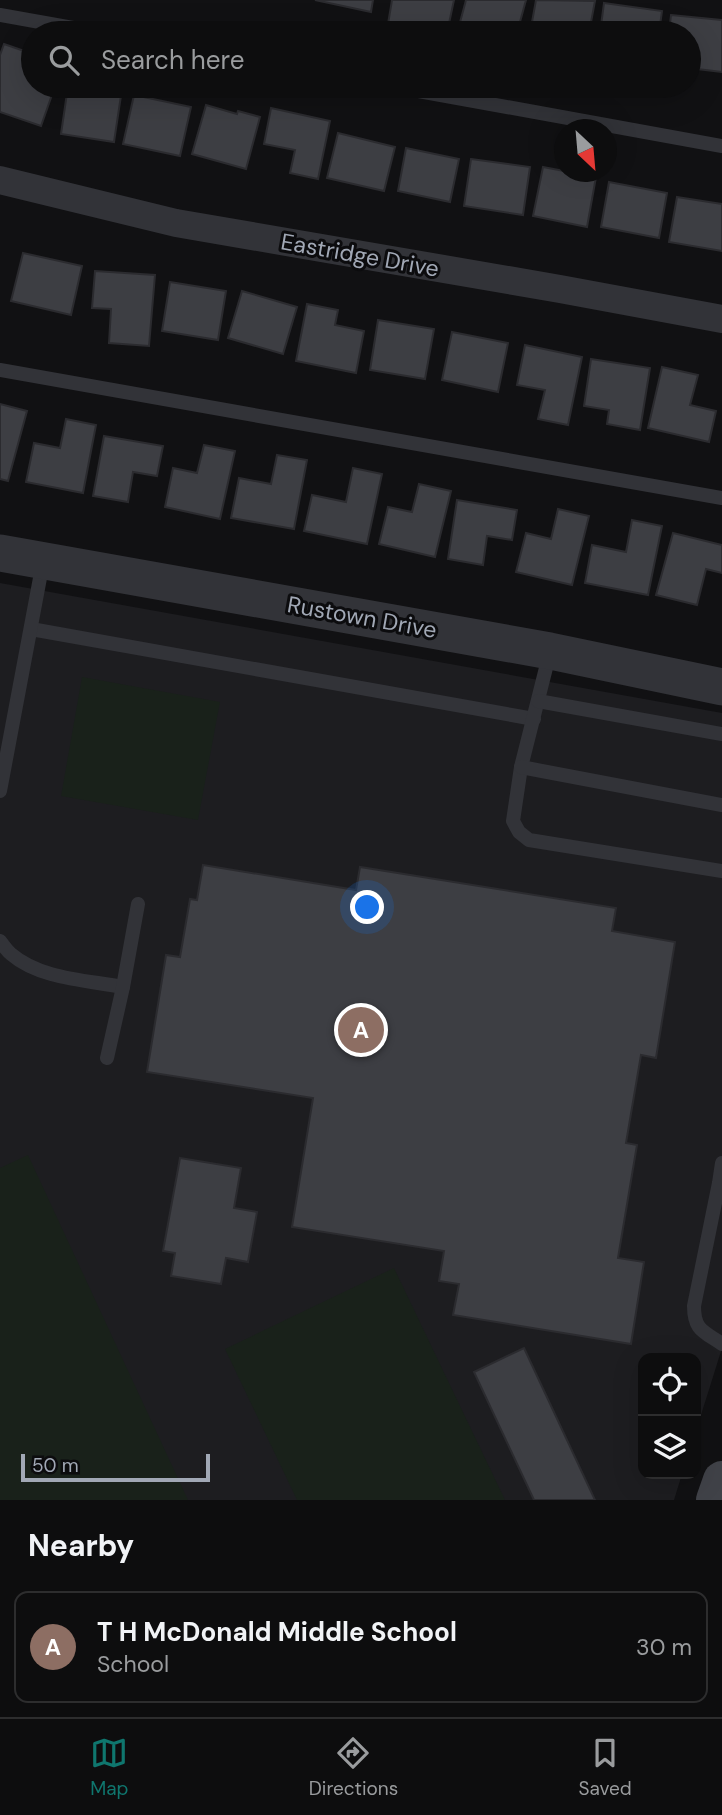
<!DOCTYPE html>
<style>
body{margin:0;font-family:"DM Sans",sans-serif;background:#1b1b1c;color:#f1f3f6}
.controls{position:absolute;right:21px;bottom:21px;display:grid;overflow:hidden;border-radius:14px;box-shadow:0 7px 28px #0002}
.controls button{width:63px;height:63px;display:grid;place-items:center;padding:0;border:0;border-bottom:2px solid #2d2d2e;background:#0d0d0e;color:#f1f3f6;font:35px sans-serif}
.compass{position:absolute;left:554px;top:119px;width:63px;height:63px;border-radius:50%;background:#0d0d0e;box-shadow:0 7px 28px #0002;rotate:154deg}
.scale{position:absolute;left:21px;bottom:18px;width:189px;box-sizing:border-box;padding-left:7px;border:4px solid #a1a8b5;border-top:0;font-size:19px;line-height:24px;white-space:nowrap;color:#a1a8b5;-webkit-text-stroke:5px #0c0c0e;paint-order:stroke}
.you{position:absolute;left:368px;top:908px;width:24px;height:24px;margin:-18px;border:5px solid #fff;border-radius:50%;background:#1a73e8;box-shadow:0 0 0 10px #1a73e833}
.badge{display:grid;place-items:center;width:46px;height:46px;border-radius:50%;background:#0f766e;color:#fff;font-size:23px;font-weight:700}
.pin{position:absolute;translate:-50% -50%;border:4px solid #fff;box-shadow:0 2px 7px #0006}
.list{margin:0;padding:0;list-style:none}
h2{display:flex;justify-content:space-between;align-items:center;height:91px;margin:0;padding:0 28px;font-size:30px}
h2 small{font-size:23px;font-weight:400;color:#9a9c9e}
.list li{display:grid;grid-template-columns:46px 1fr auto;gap:21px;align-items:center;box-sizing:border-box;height:112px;margin:0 14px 14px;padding:0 14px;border:2px solid #2d2d2e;border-radius:14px}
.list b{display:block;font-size:26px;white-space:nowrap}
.list p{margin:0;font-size:23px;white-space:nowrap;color:#9a9c9e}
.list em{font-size:23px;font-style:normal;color:#9a9c9e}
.icon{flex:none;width:38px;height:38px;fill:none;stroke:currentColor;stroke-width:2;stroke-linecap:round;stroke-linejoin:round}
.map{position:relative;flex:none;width:722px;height:1500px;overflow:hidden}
.search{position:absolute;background:#0d0d0e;box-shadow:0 7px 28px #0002;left:21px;right:21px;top:21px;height:77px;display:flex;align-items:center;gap:18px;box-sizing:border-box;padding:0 24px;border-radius:38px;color:#9a9c9e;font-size:26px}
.sheet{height:217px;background:#0d0d0e}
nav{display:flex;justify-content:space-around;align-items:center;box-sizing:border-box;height:98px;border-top:2px solid #2d2d2e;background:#0d0d0e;font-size:19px;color:#9a9c9e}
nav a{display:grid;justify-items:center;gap:4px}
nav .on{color:#0f766e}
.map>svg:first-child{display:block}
</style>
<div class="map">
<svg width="722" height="1500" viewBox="0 0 722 1500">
<rect width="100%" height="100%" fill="#111113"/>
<polygon fill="#1d1d20" points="0,583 722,713 722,1348 696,1431 696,1358 643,1358 643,1474 682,1474 674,1500 0,1500"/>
<g fill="#19211a">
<polygon points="82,677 220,702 198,820 61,796"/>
<polygon points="28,1155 188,1500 0,1500 0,1168"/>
<polygon points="394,1268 505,1500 297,1500 225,1349"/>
</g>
<g fill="#3d3e43" stroke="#2b2b2f" stroke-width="2">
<polygon points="315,0 373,0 371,12"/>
<polygon points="392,0 454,0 447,33 436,33 388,24"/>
<polygon points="466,0 526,0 517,33 483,33 459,26"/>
<polygon points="536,0 595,1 589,33 530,33"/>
<polygon points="604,3 662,11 659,33 600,33"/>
<polygon points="671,15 722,20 722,72 689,68 689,33 669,33"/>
<polygon points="4,44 33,54 33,74 31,81 33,81 33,86 46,86 54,89 41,126 0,112 0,55"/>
<polygon points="68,86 103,86 122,89 114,142 61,134"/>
<polygon points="134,95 191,107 180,156 123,144"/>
<polygon points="206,105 237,114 238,111 260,117 246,169 192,154"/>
<polygon points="271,108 330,121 318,179 290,173 295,150 264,144"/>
<polygon points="338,133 395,147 384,191 327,178"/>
<polygon points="406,148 459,159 450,202 398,191"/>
<polygon points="471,159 530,167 523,215 464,206"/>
<polygon points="543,167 596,177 587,227 533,216"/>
<polygon points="609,182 667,193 659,238 601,227"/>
<polygon points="677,197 722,204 722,251 669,242"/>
<polygon points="23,253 82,266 71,315 11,301"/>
<polygon points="95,271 155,275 149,346 109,343 111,309 92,308"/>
<polygon points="170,282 226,291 218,340 162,331"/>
<polygon points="242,291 297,307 283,354 228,338"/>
<polygon points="307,304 338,310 335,325 364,331 356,373 296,361"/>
<polygon points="378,320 434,329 425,379 370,370"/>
<polygon points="452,332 508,343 498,392 442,380"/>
<polygon points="525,345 582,357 568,425 538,419 545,390 517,385"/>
<polygon points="591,359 650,368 640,430 607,424 609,410 584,406"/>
<polygon points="662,367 698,375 690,405 716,411 709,442 648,428"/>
<polygon points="0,404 27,411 8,481 0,479"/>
<polygon points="66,419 96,425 83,493 26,482 34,443 60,448"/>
<polygon points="104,436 163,446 157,476 133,472 128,502 93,496"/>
<polygon points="204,445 235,451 220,519 165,507 173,468 197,473"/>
<polygon points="277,455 307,460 294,529 231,518 239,478 271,484"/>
<polygon points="353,468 382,474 367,544 304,531 312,495 346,502"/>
<polygon points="419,484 451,491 435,557 379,544 388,507 412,512"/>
<polygon points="457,500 517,510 512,540 487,536 483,565 448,559"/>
<polygon points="558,509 589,516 572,585 516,572 526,533 551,539"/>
<polygon points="632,520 662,526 648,595 585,583 592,545 626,552"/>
<polygon points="673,533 722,545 722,573 706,569 697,605 656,595"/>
<polygon points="203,865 356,890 360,867 616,908 612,931 675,942 656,1058 641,1055 626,1143 637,1145 618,1258 644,1262 631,1344 453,1315 459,1284 439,1281 444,1251 292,1227 313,1098 147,1072 166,955 180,957 190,899 197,900"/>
<polygon points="180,1158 241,1168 234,1208 257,1212 248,1262 226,1258 221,1284 171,1276 175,1253 163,1251"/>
<polygon points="524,1348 595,1500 534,1500 474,1372"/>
</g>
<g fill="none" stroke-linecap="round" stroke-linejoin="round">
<g stroke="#323338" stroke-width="14">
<polyline points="0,15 101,33"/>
<polyline points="391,86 722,146"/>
<polyline points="0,370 722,498"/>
<polyline points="31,629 534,719"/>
<polyline points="550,652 521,767 513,821 519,832 529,840 722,871"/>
<polyline points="538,701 722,734"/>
<polyline points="521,767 722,805"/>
<polyline points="0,791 43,562"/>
<path d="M0 941C3 945 7 951 11 954 40 979 86 980 123 987"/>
<polyline points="107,1058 123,987 138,904"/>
<path d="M722 1163 719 1183 694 1306C694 1330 703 1331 722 1344"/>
</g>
<polyline stroke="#323338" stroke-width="28" points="0,180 176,223 560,289 722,319"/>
<polyline stroke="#323338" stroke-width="37" points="0,553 550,651 722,687"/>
<polyline stroke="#404248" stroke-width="38" points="715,1500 722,1480"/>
</g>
<g text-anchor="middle" stroke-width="6" stroke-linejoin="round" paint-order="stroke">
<g font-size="23" fill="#a1a8b5" stroke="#0c0c0e">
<text transform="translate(360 255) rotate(10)" y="8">Eastridge Drive</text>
<text transform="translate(362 617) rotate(10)" y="8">Rustown Drive</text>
</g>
</g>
</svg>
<div class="controls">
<button><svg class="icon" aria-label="locate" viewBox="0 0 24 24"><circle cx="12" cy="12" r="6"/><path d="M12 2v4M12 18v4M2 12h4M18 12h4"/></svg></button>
<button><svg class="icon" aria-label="layers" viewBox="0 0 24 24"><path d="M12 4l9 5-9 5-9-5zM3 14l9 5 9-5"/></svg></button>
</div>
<svg class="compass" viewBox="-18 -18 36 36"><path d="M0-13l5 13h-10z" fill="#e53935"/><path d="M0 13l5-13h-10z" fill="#9a9c9e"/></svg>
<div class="scale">50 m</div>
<div class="you"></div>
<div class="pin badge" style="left:361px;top:1030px;background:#8d6e63">A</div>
<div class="search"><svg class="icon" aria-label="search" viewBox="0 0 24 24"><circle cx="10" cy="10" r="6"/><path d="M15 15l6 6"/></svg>Search here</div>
</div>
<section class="sheet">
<h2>Nearby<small></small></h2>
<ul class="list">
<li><span class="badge" style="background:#8d6e63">A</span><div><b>T H McDonald Middle School</b><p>School</p></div><em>30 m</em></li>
</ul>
</section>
<nav>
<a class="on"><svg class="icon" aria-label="map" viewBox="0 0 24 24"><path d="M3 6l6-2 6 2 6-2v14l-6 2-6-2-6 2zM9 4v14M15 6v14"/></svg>Map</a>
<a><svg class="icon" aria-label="directions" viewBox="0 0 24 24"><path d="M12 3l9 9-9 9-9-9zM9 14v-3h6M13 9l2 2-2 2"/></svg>Directions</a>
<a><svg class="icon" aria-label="saved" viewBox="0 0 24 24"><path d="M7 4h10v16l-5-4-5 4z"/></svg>Saved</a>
</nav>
